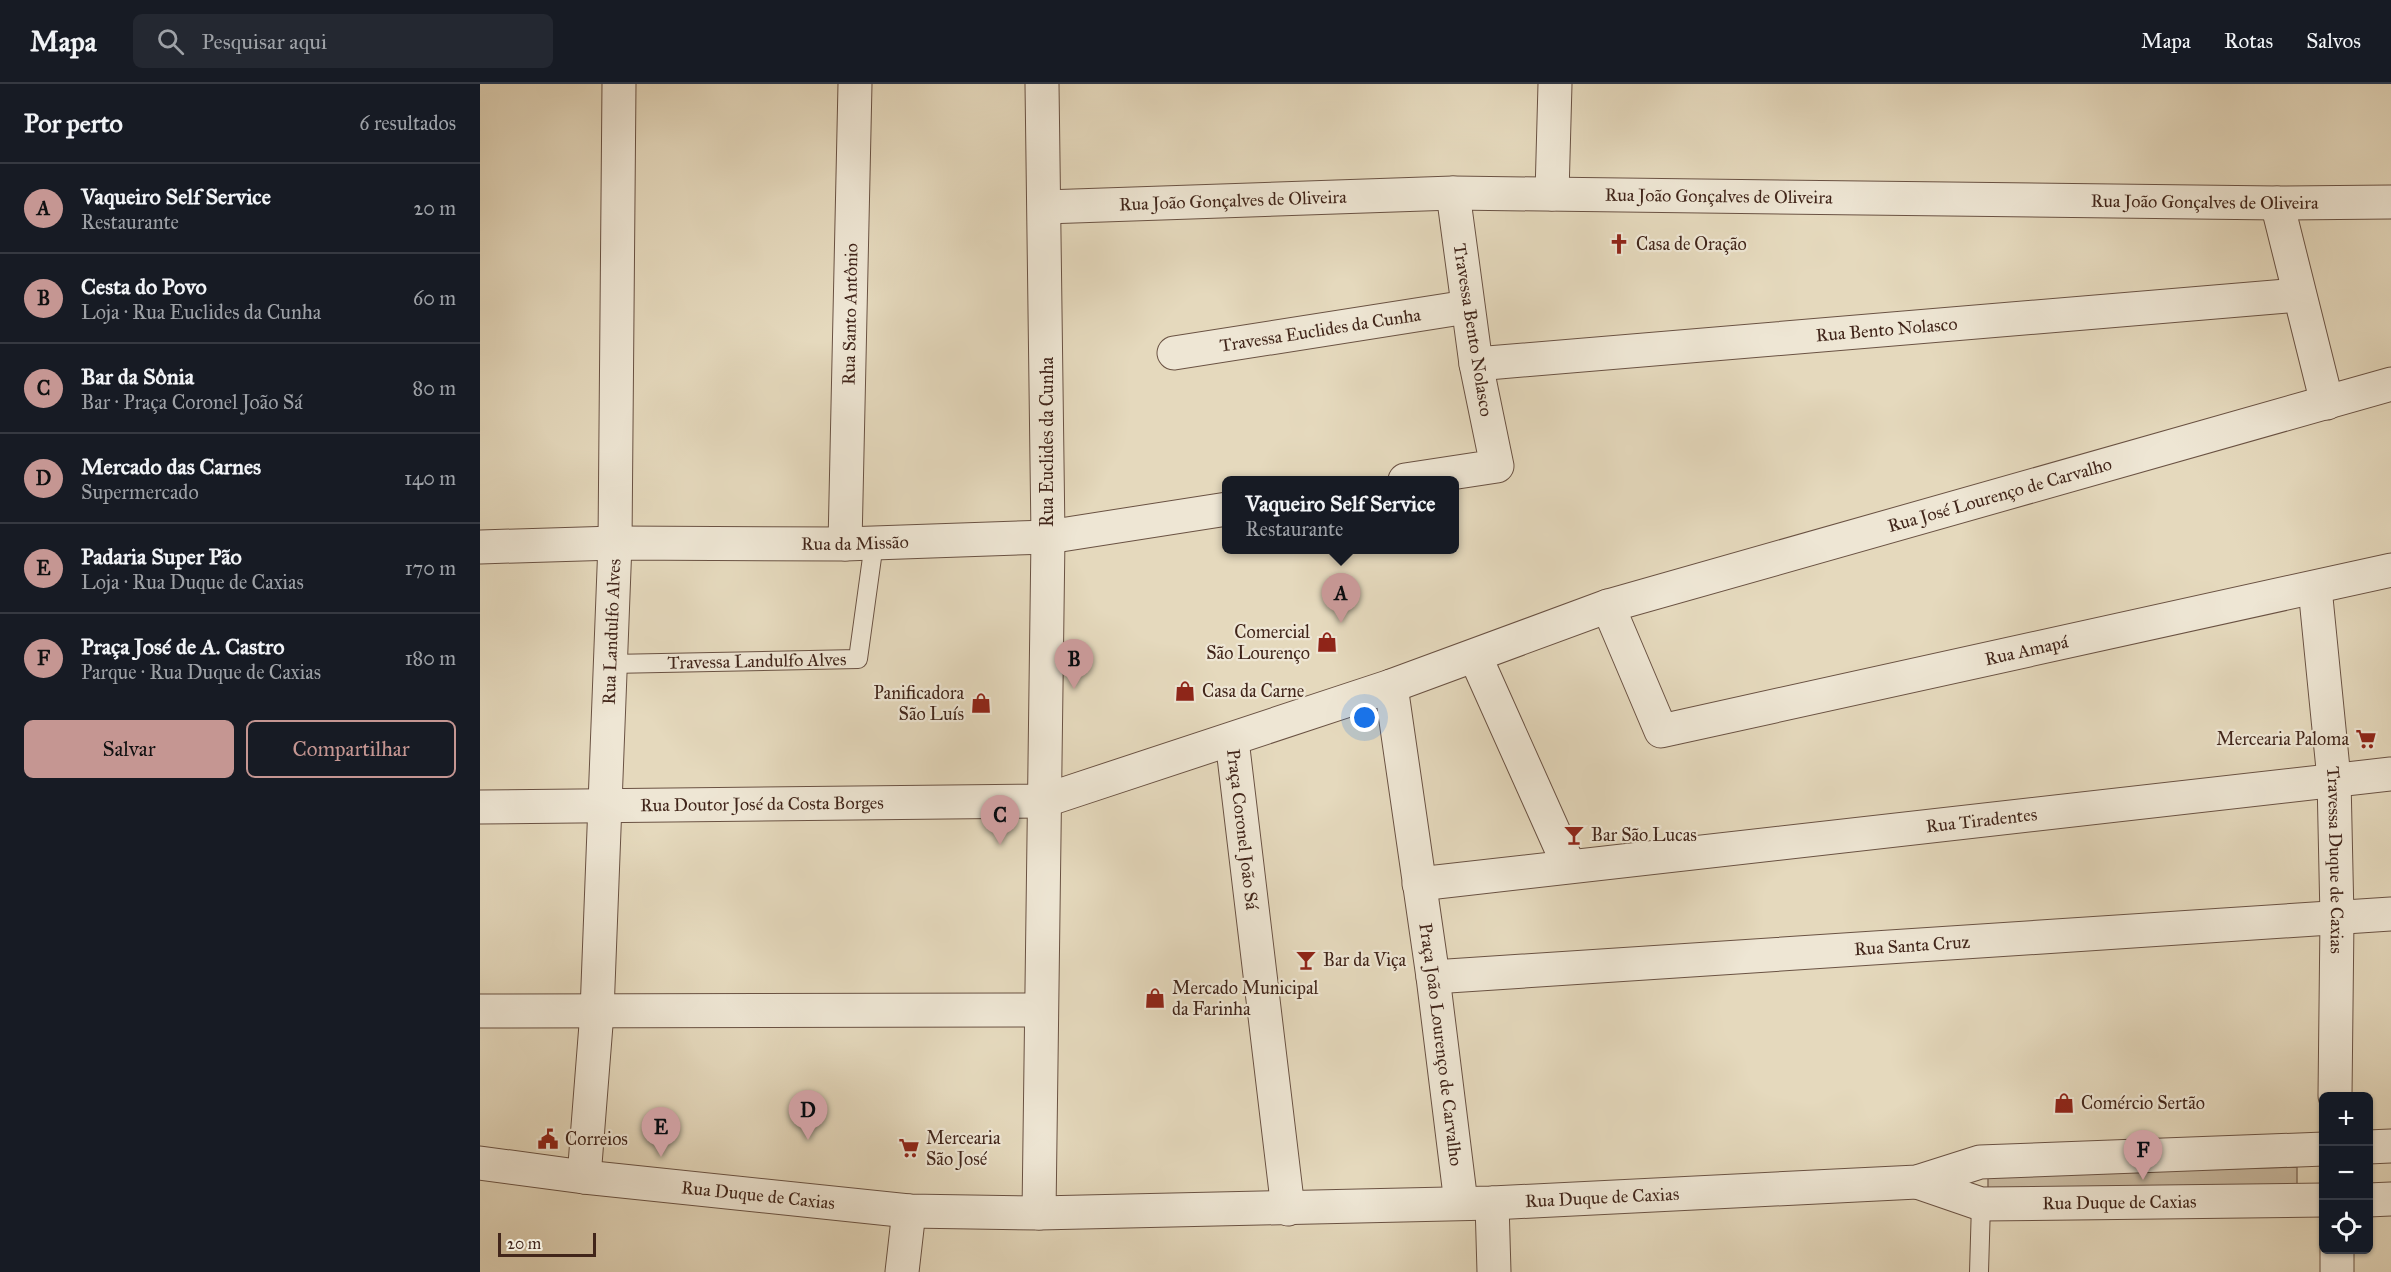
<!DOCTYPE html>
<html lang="pt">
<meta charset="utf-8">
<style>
body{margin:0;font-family:"IM FELL Great Primer",serif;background:#242831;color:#f1f3f6}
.controls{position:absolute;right:18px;bottom:18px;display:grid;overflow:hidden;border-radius:9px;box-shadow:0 2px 4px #0004}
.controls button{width:54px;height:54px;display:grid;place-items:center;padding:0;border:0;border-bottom:2px solid #363941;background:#171b24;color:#f1f3f6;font:30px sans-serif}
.scale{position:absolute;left:18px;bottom:15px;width:98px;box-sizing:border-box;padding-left:6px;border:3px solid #41251a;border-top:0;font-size:16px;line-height:21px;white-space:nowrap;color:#41251a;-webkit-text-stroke:4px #eee6d4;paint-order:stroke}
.you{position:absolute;left:885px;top:634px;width:21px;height:21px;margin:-15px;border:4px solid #fff;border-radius:50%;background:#1a73e8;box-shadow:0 0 0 9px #1a73e833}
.badge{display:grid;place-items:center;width:39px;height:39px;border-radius:50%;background:#c59692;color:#111;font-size:20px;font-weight:700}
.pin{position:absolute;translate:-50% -50px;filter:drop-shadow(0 2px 3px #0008)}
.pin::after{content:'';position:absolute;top:32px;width:21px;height:18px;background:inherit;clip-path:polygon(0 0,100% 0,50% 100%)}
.popup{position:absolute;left:742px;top:392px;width:237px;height:78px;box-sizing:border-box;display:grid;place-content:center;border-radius:9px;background:#171b24;filter:drop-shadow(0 2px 4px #0005);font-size:20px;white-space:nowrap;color:#9ea1a6}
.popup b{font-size:22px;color:#f1f3f6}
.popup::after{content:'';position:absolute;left:50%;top:100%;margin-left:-12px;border:12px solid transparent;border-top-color:#171b24}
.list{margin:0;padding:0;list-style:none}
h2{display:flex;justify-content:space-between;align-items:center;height:78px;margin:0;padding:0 24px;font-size:26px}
h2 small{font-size:20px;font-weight:400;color:#9ea1a6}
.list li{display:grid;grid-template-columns:39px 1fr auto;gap:18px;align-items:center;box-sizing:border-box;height:90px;padding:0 24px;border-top:2px solid #363941}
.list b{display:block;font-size:22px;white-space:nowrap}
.list p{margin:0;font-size:20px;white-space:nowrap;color:#9ea1a6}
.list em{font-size:20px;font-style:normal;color:#9ea1a6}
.actions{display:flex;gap:12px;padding:18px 24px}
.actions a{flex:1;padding:14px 0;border:2px solid #c59692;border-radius:9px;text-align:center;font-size:21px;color:#c59692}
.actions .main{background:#c59692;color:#111}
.icon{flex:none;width:33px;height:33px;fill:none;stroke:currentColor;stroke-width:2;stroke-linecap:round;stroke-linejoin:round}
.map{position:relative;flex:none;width:1911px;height:1188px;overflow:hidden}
header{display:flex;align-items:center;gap:36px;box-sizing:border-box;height:84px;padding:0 30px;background:#171b24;border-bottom:2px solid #363941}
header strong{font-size:28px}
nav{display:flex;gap:33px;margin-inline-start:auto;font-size:21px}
.search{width:420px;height:54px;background:#242831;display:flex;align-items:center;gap:15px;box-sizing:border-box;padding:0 21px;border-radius:9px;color:#9ea1a6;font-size:22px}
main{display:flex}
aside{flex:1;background:#171b24}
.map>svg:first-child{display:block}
</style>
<header>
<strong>Mapa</strong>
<div class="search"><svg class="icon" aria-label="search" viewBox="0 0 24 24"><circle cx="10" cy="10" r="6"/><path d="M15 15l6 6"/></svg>Pesquisar aqui</div>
<nav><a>Mapa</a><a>Rotas</a><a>Salvos</a></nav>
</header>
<main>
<aside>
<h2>Por perto<small>6 resultados</small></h2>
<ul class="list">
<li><span class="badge">A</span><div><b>Vaqueiro Self Service</b><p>Restaurante</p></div><em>20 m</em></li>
<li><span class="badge">B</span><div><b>Cesta do Povo</b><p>Loja · Rua Euclides da Cunha</p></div><em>60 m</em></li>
<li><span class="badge">C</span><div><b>Bar da Sônia</b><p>Bar · Praça Coronel João Sá</p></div><em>80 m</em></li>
<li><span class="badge">D</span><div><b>Mercado das Carnes</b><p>Supermercado</p></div><em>140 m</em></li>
<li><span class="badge">E</span><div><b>Padaria Super Pão</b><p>Loja · Rua Duque de Caxias</p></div><em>170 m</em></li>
<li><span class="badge">F</span><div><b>Praça José de A. Castro</b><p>Parque · Rua Duque de Caxias</p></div><em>180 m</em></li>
</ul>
<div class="actions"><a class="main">Salvar</a><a>Compartilhar</a></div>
</aside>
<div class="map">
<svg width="1911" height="1188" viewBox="0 0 1911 1188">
<rect width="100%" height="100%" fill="#e5d9bd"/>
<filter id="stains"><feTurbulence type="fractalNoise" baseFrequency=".00333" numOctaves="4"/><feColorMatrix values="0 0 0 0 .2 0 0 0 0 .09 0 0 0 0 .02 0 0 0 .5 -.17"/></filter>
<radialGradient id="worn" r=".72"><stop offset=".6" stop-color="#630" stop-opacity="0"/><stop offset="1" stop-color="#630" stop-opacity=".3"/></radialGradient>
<polygon fill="#c9baa1" stroke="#85705e" stroke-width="1.5" points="1817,1083 1817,1102 1508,1108 1508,1090"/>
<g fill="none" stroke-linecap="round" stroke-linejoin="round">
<g stroke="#6a5243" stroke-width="20">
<g id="lane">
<path id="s1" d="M130 580 378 575 394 459"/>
<polyline points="1499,1188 1501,1120"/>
</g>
</g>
<g stroke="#6a5243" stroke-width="35">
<g id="street">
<polyline points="1072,110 1075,0"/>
<polyline points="1797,119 1847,319"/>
<path id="s2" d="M565 123 973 109 1797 119 1911 118"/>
<path id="s3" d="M694 269 987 223"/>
<path id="s4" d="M996 280 1818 211"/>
<polyline points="925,396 1017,382 996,280 973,109"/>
<path id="s5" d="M365 460 375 0"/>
<path id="s6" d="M0 463 135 459 365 460 568 453 747 425"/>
<path id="s7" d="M1835 504 1854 695 1857 834 1855 1012"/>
<path id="s8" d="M1128 522 1181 647 1911 486"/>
<polyline points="995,572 1089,782"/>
<path id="s9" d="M911 602 953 893 981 1119"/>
<path id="s10" d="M752 656 808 1125"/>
<path id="s11" d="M0 723 563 717 911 602 1128 522 1911 300"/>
<path id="s12" d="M939 800 1911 690"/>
<path id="s13" d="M953 893 1911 830"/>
<polyline points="0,927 561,926"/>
<polyline points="1888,1063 1911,1062"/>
<path id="s14" d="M0 1079 104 1093 429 1127 559 1129 1012 1119 1437 1098 1500 1078 1844 1065"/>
<path id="s15" d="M104 1093 117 928 135 459 139 0"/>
<path id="s16" d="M1437 1098 1501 1120 1844 1116"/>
<polyline points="1888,1116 1911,1115"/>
<polyline points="1012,1119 1014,1188"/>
<polyline points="559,1129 568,453 562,0"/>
<polyline points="1857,1166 1857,1188"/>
<polyline points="422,1188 429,1127"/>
</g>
</g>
<use href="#lane" stroke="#eee6d4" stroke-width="18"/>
<use href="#street" stroke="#eee6d4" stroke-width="33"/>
</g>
<defs>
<g id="church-bare" transform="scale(1.62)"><path d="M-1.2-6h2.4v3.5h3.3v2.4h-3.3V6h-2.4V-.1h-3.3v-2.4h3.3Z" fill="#8f2418" stroke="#eee6d4" stroke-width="2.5" paint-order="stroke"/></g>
<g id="shop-bare" transform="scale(1.62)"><path d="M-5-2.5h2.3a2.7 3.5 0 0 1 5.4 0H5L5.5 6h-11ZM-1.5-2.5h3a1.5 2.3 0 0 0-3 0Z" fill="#8f2418" stroke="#eee6d4" stroke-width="2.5" paint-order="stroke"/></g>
<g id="supermarket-bare" transform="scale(1.62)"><path d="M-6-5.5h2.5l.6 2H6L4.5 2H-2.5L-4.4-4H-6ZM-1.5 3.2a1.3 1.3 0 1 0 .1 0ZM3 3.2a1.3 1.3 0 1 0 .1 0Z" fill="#8f2418" stroke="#eee6d4" stroke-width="2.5" paint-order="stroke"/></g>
<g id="bar-bare" transform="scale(1.62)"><path d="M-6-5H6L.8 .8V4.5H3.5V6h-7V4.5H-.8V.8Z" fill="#8f2418" stroke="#eee6d4" stroke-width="2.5" paint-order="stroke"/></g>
<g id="civic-bare" transform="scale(1.62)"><path d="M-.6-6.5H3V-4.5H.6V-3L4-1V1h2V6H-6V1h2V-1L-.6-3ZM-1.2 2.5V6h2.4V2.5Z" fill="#8f2418" stroke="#eee6d4" stroke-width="2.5" paint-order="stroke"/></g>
</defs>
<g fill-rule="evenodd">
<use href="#church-bare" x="1139" y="160"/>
<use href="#shop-bare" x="847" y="558"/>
<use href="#shop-bare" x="705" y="607"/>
<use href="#shop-bare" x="501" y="619"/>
<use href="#supermarket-bare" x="1886" y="655"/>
<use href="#bar-bare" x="1094" y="751"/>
<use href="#bar-bare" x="826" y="876"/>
<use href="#shop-bare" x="675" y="914"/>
<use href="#shop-bare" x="1584" y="1019"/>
<use href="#civic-bare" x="68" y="1055"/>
<use href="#supermarket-bare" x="429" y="1064"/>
</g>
<g text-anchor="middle" stroke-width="4.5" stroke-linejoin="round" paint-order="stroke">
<g font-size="18" fill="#41251a" stroke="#eee6d4">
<text dy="6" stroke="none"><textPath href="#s2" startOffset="674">Rua João Gonçalves de Oliveira</textPath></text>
<text dy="6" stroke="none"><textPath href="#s2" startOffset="188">Rua João Gonçalves de Oliveira</textPath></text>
<text dy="6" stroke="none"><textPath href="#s2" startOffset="1160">Rua João Gonçalves de Oliveira</textPath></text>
<text dy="6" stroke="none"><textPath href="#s5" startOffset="230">Rua Santo Antônio</textPath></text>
<text dy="6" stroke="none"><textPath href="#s4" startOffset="412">Rua Bento Nolasco</textPath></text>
<text dy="6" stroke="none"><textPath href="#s3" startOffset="148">Travessa Euclides da Cunha</textPath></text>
<text transform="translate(993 246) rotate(81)" y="6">Travessa Bento Nolasco</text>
<text transform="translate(567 358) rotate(-90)" y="6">Rua Euclides da Cunha</text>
<text dy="6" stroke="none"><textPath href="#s11" startOffset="1568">Rua José Lourenço de Carvalho</textPath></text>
<text dy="6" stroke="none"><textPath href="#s6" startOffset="375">Rua da Missão</textPath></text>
<text dy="6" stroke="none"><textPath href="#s15" startOffset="546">Rua Landulfo Alves</textPath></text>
<text dy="6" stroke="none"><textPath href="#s8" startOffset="510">Rua Amapá</textPath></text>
<text dy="6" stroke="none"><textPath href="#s1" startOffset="147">Travessa Landulfo Alves</textPath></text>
<text dy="6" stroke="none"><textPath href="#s11" startOffset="282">Rua Doutor José da Costa Borges</textPath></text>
<text dy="6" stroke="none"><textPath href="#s12" startOffset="566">Rua Tiradentes</textPath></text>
<text dy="6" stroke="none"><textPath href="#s10" startOffset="90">Praça Coronel João Sá</textPath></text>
<text dy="6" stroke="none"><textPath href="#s7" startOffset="273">Travessa Duque de Caxias</textPath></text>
<text dy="6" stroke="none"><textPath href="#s13" startOffset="480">Rua Santa Cruz</textPath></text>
<text dy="6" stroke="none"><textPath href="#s9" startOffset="362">Praça João Lourenço de Carvalho</textPath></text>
<text dy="6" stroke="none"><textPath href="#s14" startOffset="280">Rua Duque de Caxias</textPath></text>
<text dy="6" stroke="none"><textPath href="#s14" startOffset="1125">Rua Duque de Caxias</textPath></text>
<text dy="6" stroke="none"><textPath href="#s16" startOffset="206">Rua Duque de Caxias</textPath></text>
</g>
<g font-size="18" fill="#41251a" stroke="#eee6d4" text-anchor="start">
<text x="1156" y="166">Casa de Oração</text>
<text x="830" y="554" text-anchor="end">Comercial<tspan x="830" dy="21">São Lourenço</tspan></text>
<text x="722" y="613">Casa da Carne</text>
<text x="484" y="615" text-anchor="end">Panificadora<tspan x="484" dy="21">São Luís</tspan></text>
<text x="1869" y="661" text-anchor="end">Mercearia Paloma</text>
<text x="1111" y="757">Bar São Lucas</text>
<text x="843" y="882">Bar da Viça</text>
<text x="692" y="910">Mercado Municipal<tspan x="692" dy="21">da Farinha</tspan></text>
<text x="1601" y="1025">Comércio Sertão</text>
<text x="446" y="1060">Mercearia<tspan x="446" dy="21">São José</tspan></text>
<text x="85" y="1061">Correios</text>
</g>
</g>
<rect width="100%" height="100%" filter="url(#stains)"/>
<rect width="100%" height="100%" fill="url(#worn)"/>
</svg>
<div class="controls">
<button>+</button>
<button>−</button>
<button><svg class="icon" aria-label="locate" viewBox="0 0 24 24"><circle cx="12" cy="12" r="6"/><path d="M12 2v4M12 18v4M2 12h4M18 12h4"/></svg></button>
</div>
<div class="scale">20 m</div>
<div class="you"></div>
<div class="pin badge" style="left:861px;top:539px">A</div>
<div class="popup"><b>Vaqueiro Self Service</b>Restaurante</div>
<div class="pin badge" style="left:594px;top:605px">B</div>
<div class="pin badge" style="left:520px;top:761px">C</div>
<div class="pin badge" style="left:328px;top:1056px">D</div>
<div class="pin badge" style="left:181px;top:1073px">E</div>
<div class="pin badge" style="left:1663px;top:1096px">F</div>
</div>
</main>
